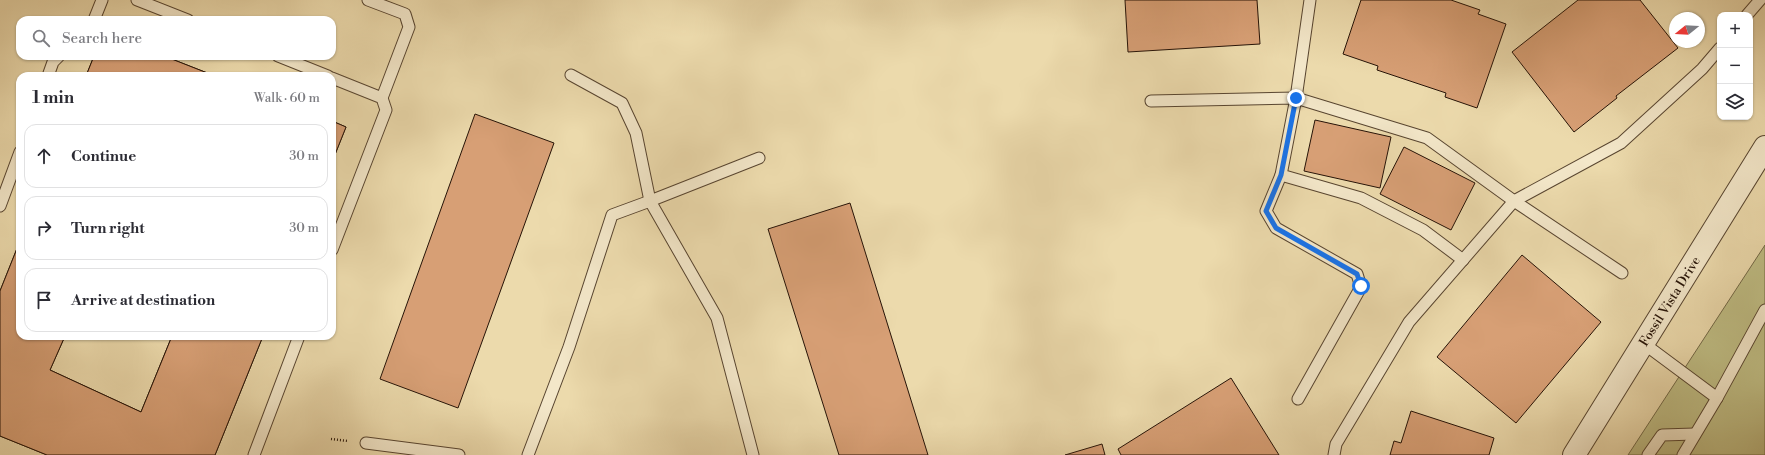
<!DOCTYPE html>
<meta charset="utf-8">
<style>
body{margin:0;font-family:"Libre Bodoni",serif;background:#f7f7f7;color:#2b2b33}
.controls{position:absolute;right:12px;top:12px;display:grid;overflow:hidden;border-radius:8px;box-shadow:0 1px 3px #0004}
.controls button{width:36px;height:36px;display:grid;place-items:center;padding:0;border:0;border-bottom:1px solid #e1e1e2;background:#fff;color:#2b2b33;font:20px sans-serif}
.compass{position:absolute;left:1669px;top:12px;width:36px;height:36px;border-radius:50%;background:#fff;box-shadow:0 1px 3px #0004;rotate:252deg}
.stop{position:absolute;width:12px;height:12px;margin:-9px;border:3px solid #1a73e8;border-radius:50%;background:#fff}
.stop.end{background:#1a73e8;border-color:#fff;box-shadow:0 1px 4px #0008}
.list{margin:0;padding:0;list-style:none}
h2{display:flex;justify-content:space-between;align-items:center;height:52px;margin:0;padding:0 16px;font-size:17px}
h2 small{font-size:13px;font-weight:400;color:#7c7c81}
.list li{display:grid;grid-template-columns:26px 1fr auto;gap:12px;align-items:center;box-sizing:border-box;height:64px;margin:0 8px 8px;padding:0 8px;border:1px solid #e1e1e2;border-radius:12px}
.list b{display:block;font-size:15px;white-space:nowrap}
.list em{font-size:13px;font-style:normal;color:#7c7c81}
.icon{flex:none;width:22px;height:22px;fill:none;stroke:currentColor;stroke-width:2;stroke-linecap:round;stroke-linejoin:round}
.map{position:relative;flex:none;width:1765px;height:455px;overflow:hidden}
.search{position:absolute;background:#fff;box-shadow:0 1px 3px #0004;left:16px;top:16px;width:320px;height:44px;display:flex;align-items:center;gap:10px;box-sizing:border-box;padding:0 14px;border-radius:12px;color:#7c7c81;font-size:15px}
.panel{position:absolute;background:#fff;box-shadow:0 1px 3px #0004;left:16px;top:72px;width:320px;height:268px;border-radius:12px}
.map>svg:first-child{display:block}
</style>
<div class="map">
<svg width="1765" height="455" viewBox="0 0 1765 455">
<rect width="100%" height="100%" fill="#ecdaac"/>
<filter id="stains"><feTurbulence type="fractalNoise" baseFrequency=".005" numOctaves="4"/><feColorMatrix values="0 0 0 0 .2 0 0 0 0 .09 0 0 0 0 .02 0 0 0 .5 -.17"/></filter>
<radialGradient id="worn" r=".72"><stop offset=".6" stop-color="#630" stop-opacity="0"/><stop offset="1" stop-color="#630" stop-opacity=".3"/></radialGradient>
<polygon fill="#bfbd84" stroke="#726846" points="1765,245 1765,455 1628,455"/>
<g fill="#d79f75" stroke="#261307">
<polygon points="1125,0 1257,0 1260,44 1128,52"/>
<polygon points="1361,0 1451,0 1480,10 1478,14 1506,24 1477,108 1445,97 1446,93 1377,70 1378,66 1343,54"/>
<polygon points="1578,0 1640,0 1678,48 1616,96 1617,98 1574,132 1512,52"/>
<polygon points="94,56 164,56 215,76 86,76"/>
<polygon points="94,56 164,56 215,76 86,76"/>
<polygon points="475,114 554,143 458,408 380,379"/>
<polygon points="1315,120 1391,137 1380,188 1304,171"/>
<polygon points="332,121 346,127 332,162"/>
<polygon points="332,121 346,127 332,162"/>
<polygon points="1404,147 1475,183 1451,230 1380,194"/>
<polygon points="850,203 928,455 839,455 768,229"/>
<polygon points="20,241 20,336 65,336 50,370 141,412 172,336 263,336 215,455 47,455 0,436 0,291"/>
<polygon points="20,241 20,336 65,336 50,370 141,412 172,336 263,336 215,455 47,455 0,436 0,291"/>
<polygon points="1522,255 1601,322 1516,423 1437,357"/>
<polygon points="1231,378 1279,455 1121,455 1118,449"/>
<polygon points="1411,411 1494,438 1489,455 1390,455 1394,441 1401,443"/>
<polygon points="1102,444 1105,455 1065,455"/>
</g>
<g fill="none" stroke-linecap="round" stroke-linejoin="round">
<g stroke="#584530" stroke-width="13">
<g id="service">
<polyline points="137,0 188,20"/>
<polyline points="368,0 405,14 409,27 382,98"/>
<polyline points="1310,0 1296,98 1281,175 1361,198 1423,230 1463,260"/>
<polyline points="1747,15 1760,0"/>
<polyline points="94,20 102,0"/>
<polyline points="278,56 328,76"/>
<polyline points="571,75 622,103 636,133 650,201 759,158"/>
<polyline points="48,76 53,62 59,56"/>
<polyline points="332,78 382,98 386,110 332,250"/>
<polyline points="1151,101 1296,98 1427,138 1514,201 1622,273"/>
<polyline points="1281,175 1266,211 1276,228 1357,274 1361,287 1298,399"/>
<polyline points="0,206 20,152"/>
<polyline points="1643,343 1717,398 1765,310"/>
<polyline points="366,443 459,455"/>
<polyline points="254,455 299,336"/>
<polyline points="528,455 569,347 612,215 650,201 717,318 753,455"/>
<polyline points="1334,455 1336,444 1409,322 1514,201 1621,143 1702,69 1720,48"/>
<polyline points="1648,455 1662,435 1695,434"/>
<polyline points="1683,455 1717,398"/>
</g>
</g>
<g stroke="#584530" stroke-width="24">
<polyline id="tertiary" points="1574,455 1765,147"/>
</g>
<polyline stroke="#261307" stroke-width="2.5" stroke-dasharray="1 2" stroke-linecap="butt" points="331,439 348,441"/>
<use href="#service" stroke="#f3e7c9" stroke-width="11"/>
<use href="#tertiary" stroke="#f3e7c9" stroke-width="22"/>
</g>
<g fill="none" stroke-linecap="round" stroke-linejoin="round">
<polyline stroke="#1a73e8" stroke-width="5" points="1296,98 1281,175 1266,211 1276,228 1357,274 1361,286"/>
</g>
<g text-anchor="middle" stroke-width="3.5" stroke-linejoin="round" paint-order="stroke">
<g font-size="13" fill="#261307" stroke="#f3e7c9">
<text transform="translate(1669 301) rotate(-58)" y="5">Fossil Vista Drive</text>
</g>
</g>
<rect width="100%" height="100%" filter="url(#stains)"/>
<rect width="100%" height="100%" fill="url(#worn)"/>
</svg>
<div class="controls">
<button>+</button>
<button>−</button>
<button><svg class="icon" aria-label="layers" viewBox="0 0 24 24"><path d="M12 4l9 5-9 5-9-5zM3 14l9 5 9-5"/></svg></button>
</div>
<svg class="compass" viewBox="-18 -18 36 36"><path d="M0-13l5 13h-10z" fill="#e53935"/><path d="M0 13l5-13h-10z" fill="#7c7c81"/></svg>
<div class="stop" style="left:1361px;top:286px"></div>
<div class="stop end" style="left:1296px;top:98px"></div>
<div class="search"><svg class="icon" aria-label="search" viewBox="0 0 24 24"><circle cx="10" cy="10" r="6"/><path d="M15 15l6 6"/></svg>Search here</div>
<section class="panel">
<h2>1 min<small>Walk · 60 m</small></h2>
<ul class="list">
<li><svg class="icon" aria-label="ahead" viewBox="0 0 24 24"><path d="M12 20V5M6 11l6-6 6 6"/></svg><div><b>Continue</b></div><em>30 m</em></li>
<li><svg class="icon" aria-label="right" viewBox="0 0 24 24"><path d="M7 20v-9h11M14 6l5 5-5 5"/></svg><div><b>Turn right</b></div><em>30 m</em></li>
<li><svg class="icon" aria-label="arrive" viewBox="0 0 24 24"><path d="M6 21V4h12l-3 4 3 4H6"/></svg><div><b>Arrive at destination</b></div></li>
</ul>
</section>
</div>
